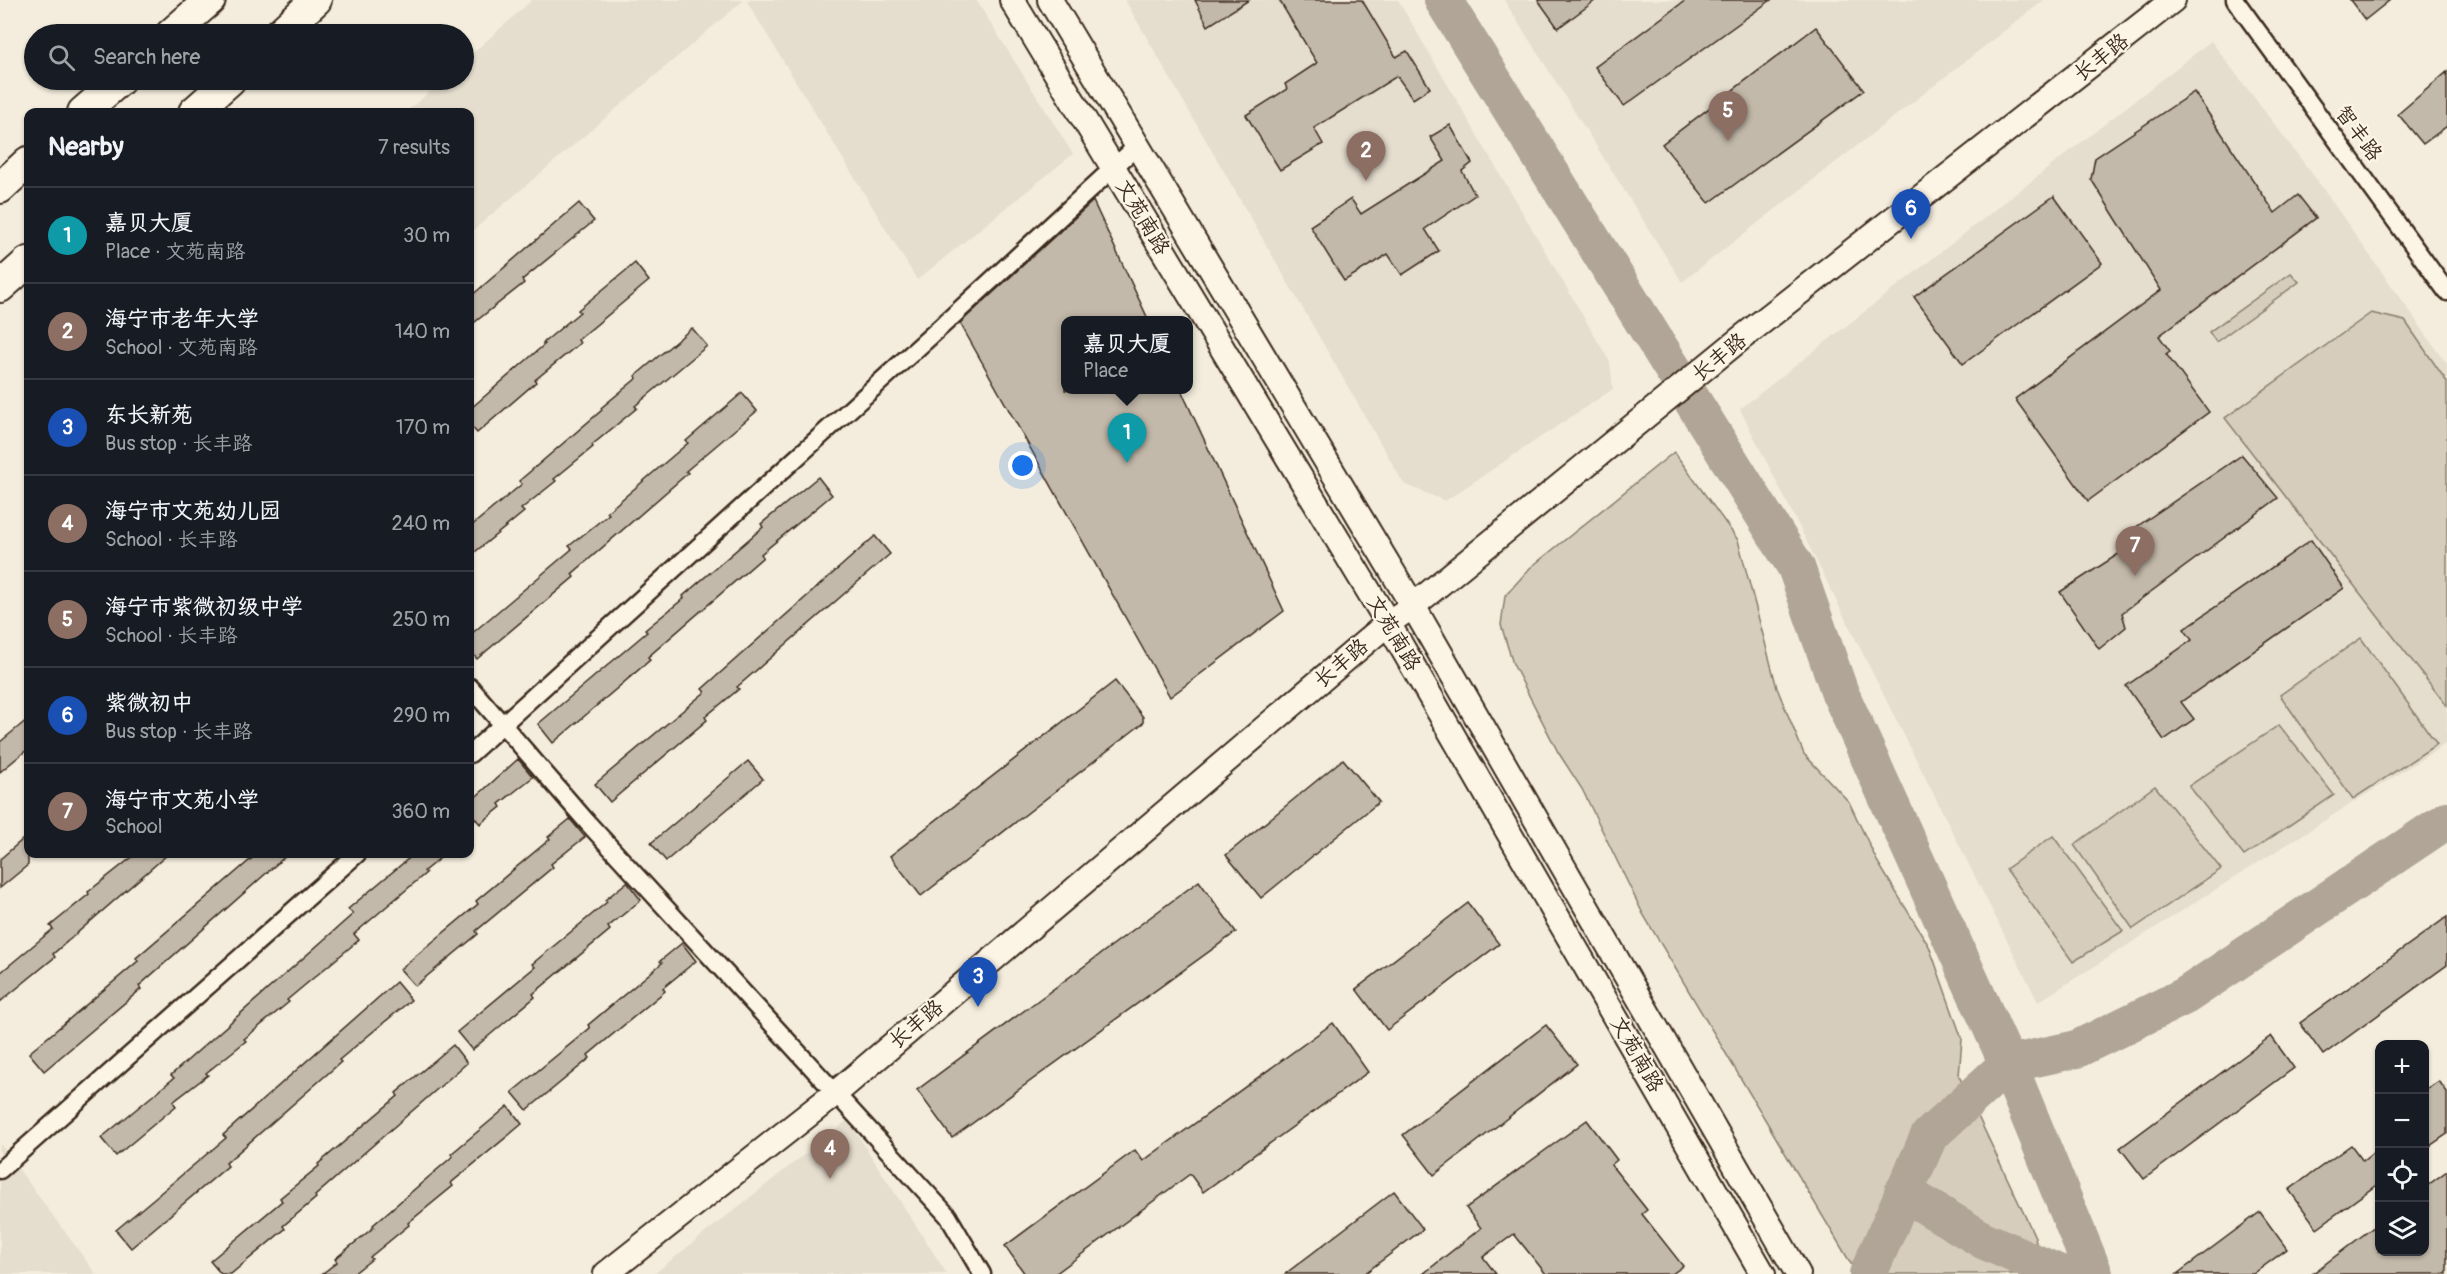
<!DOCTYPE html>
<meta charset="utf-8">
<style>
body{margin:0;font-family:Pangolin,"LXGW WenKai TC",sans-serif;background:#242831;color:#f1f3f6}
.controls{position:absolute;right:18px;bottom:18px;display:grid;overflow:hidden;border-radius:12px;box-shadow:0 2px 4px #0004}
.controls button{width:54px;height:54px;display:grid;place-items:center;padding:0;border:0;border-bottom:2px solid #363941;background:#171b24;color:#f1f3f6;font:30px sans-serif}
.you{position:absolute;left:1023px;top:466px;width:21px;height:21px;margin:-15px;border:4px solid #fff;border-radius:50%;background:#1a73e8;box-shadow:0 0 0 9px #1a73e833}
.badge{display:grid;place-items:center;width:39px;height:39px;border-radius:50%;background:#ea580c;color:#fff;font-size:20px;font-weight:700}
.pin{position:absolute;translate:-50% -50px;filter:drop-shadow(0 2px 3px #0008)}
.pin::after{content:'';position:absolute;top:32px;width:21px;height:18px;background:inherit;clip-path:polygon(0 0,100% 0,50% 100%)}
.popup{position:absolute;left:1061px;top:316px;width:132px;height:78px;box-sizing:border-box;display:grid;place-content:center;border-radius:12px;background:#171b24;filter:drop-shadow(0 2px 4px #0005);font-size:20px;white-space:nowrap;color:#9ea1a6}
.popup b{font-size:22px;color:#f1f3f6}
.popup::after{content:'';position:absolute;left:50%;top:100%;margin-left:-12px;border:12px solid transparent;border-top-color:#171b24}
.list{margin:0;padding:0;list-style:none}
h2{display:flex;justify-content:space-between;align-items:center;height:78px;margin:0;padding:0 24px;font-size:26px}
h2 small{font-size:20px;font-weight:400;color:#9ea1a6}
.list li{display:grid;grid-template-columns:39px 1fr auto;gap:18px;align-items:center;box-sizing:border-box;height:96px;padding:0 24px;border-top:2px solid #363941}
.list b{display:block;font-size:22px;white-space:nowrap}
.list p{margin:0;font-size:20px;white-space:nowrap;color:#9ea1a6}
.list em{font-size:20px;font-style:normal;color:#9ea1a6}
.icon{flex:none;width:33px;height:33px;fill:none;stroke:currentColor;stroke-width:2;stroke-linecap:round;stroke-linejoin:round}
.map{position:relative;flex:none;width:2447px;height:1274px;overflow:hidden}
.search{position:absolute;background:#171b24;box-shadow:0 2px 4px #0004;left:24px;top:24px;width:450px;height:66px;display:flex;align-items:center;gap:15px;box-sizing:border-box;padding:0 21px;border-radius:33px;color:#9ea1a6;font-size:22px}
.panel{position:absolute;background:#171b24;box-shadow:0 2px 4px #0004;left:24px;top:108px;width:450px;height:750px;border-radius:12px}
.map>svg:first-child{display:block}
</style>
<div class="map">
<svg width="2447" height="1274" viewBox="0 0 2447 1274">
<rect width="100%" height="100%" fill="#f4eddd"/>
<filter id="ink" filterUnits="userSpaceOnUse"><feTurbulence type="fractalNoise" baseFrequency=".0167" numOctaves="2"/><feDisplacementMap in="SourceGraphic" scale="12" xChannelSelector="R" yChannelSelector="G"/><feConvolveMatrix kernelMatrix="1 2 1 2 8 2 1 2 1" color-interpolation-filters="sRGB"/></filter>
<g filter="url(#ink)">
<g fill="#e5ddce">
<polygon points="532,0 744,0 470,233 470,112 406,112 443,80 464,80 464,61"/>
<polygon points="746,0 976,0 1073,154 917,280"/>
<polygon points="1125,0 1398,0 1610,362 1613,389 1445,501 1404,484"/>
<polygon points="1504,0 2044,0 1682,282"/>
<polygon points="2211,41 2313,175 2447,364 2447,743 2038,1002 1740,409"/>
<polygon points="848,1120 947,1274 654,1274 700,1237"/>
<polygon points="0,1144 96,1274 0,1274"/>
</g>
<g fill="#d6cdbd" stroke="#887c6e" stroke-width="1.5">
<polygon points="2291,273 2299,282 2216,342 2209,332"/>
<polygon points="2371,313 2405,321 2447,382 2447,706 2225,418"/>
<polygon points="1674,452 1738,540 1777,688 1804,754 1849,802 1877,861 1929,946 1962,1039 1959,1076 2035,1237 2042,1274 1857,1274 1643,914 1582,789 1558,752 1513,664 1501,625 1505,596 1530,568"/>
<polygon points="2361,638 2437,744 2353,799 2280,695"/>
<polygon points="2279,725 2334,795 2244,856 2189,786"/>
<polygon points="2155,786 2221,869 2133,929 2074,845"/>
<polygon points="2053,836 2123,931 2073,962 2006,869"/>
</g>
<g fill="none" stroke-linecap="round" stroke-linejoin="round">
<g stroke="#b0a596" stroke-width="38">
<polyline points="1443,0 1796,567 1840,693 2008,1064 2094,1274"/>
<polyline points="1903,1192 1983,1240 2060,1274"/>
<polyline points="1868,1274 1929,1136 2008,1064 2077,1049 2185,996 2447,820"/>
</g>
</g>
<g fill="#c3b9aa" stroke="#3b2a1e" stroke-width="1.5">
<polygon points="1195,0 1249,0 1208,26"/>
<polygon points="1279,0 1362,0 1396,57 1407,51 1430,88 1413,99 1397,76 1314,128 1323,144 1280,170 1246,115 1287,89 1285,84 1317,63"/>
<polygon points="1538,0 1596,0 1558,28"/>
<polygon points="1686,0 1771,0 1624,106 1595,67"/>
<polygon points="2350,0 2390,0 2365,20"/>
<polygon points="1816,27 1864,90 1709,203 1662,144"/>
<polygon points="2447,72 2447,126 2423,144 2398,114"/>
<polygon points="2194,92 2275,213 2298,195 2316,218 2159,336 2170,351 2166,354 2209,412 2088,501 2015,399 2161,290 2091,179 2095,158"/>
<polygon points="1450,125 1472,163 1462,171 1475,195 1425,229 1439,251 1402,275 1388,254 1344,281 1310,226 1351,199 1361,214 1445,161 1430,137"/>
<polygon points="2054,196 2102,263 1963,364 1914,297"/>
<polygon points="1093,201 1149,321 1065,321 1065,390 1181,390 1284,611 1170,697 960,323"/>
<polygon points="579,203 594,221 522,280 524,283 470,326 470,297"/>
<polygon points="635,263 649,281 578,340 580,343 535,380 536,382 477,433 470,425 470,409 545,344 543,343 580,312 578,310"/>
<polygon points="692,328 707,346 635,406 637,408 592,445 593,447 554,479 556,481 521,509 524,512 470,556 470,527 522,484 519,481 602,410 601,408 637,378 635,376"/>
<polygon points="742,393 757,411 686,471 688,473 572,574 574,577 477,659 470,650 470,635 572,549 569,546 609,514 607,512 688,443 686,441"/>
<polygon points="2242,455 2278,498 2122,613 2126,627 2099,649 2060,592 2131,546 2126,534"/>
<polygon points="818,477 832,495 761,554 763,557 648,657 650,660 553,743 538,724 647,632 645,630 684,598 683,596 763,527 761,524"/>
<polygon points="875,536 890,554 737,687 739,689 705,717 707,720 610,802 595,784 705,692 702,689"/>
<polygon points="2311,540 2344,588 2181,702 2194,719 2164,740 2126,686 2192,640 2184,629"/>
<polygon points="1115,681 1143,717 1143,723 921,896 890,856"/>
<polygon points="28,719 28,749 0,772 0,742"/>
<polygon points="518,759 533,777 499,804 501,807 480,824 470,812 470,802"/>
<polygon points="1343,759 1379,802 1261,898 1226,855"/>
<polygon points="748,761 763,779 666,861 651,843"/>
<polygon points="570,819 585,837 551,864 553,867 476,931 478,934 415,986 400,969 478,904 476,901 550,839 548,837"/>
<polygon points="28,835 28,865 0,888 0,859"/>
<polygon points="136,854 168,854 53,954 55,957 0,1002 0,973 53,929 50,926 89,894 88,892"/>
<polygon points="257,854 288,854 139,986 141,989 44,1071 29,1053 138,961 136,958"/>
<polygon points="414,854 445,854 424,871 426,873 354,934 359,940 287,1000 289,1002 244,1039 246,1041 206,1073 208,1075 173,1102 176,1106 116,1156 101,1138 174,1078 171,1075 353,914 348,909"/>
<polygon points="1199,881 1236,932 952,1138 917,1090"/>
<polygon points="627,882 641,900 608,927 610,930 533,994 535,997 472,1050 457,1032 535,967 532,964 607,902 605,900"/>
<polygon points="1468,903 1499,944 1387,1030 1356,989"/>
<polygon points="2447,917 2447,965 2323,1055 2300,1023"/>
<polygon points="682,943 696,961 663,988 665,991 588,1055 590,1058 527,1110 512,1092 590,1028 588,1025 662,963 660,961"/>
<polygon points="396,982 411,1000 339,1060 341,1062 226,1163 228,1166 131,1248 116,1230 226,1138 223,1135"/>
<polygon points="1333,1023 1368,1072 1203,1192 1190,1174 1055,1274 1025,1274 1005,1246 1135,1150 1143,1161"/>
<polygon points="1546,1025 1577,1064 1434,1175 1403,1135"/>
<polygon points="2271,1036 2294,1068 2144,1179 2120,1148"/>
<polygon points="453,1045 467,1063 315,1196 316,1198 283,1226 285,1229 231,1274 221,1274 210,1261 282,1201 280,1198 319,1166 318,1164 398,1096 396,1093"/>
<polygon points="2439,1081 2447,1092 2447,1134 2424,1150 2424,1091"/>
<polygon points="508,1106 522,1124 451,1183 453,1186 408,1223 409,1225 370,1257 372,1259 353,1274 322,1274 337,1262 335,1259 374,1227 373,1225 453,1156 451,1154"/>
<polygon points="1587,1120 1617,1160 1611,1165 1647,1210 1642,1214 1683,1266 1672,1274 1546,1274 1514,1234 1483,1257 1496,1274 1423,1274 1481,1228 1466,1208"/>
<polygon points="2351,1145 2363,1161 2379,1148 2379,1183 2317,1228 2289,1190"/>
<polygon points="2447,1171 2447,1274 2312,1274 2379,1223 2379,1251 2424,1251 2424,1188"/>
<polygon points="1394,1191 1423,1229 1364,1274 1285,1274"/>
<polygon points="2260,1212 2287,1249 2253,1274 2177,1274"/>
</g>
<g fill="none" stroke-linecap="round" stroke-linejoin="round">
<g stroke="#3b2a1e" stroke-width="21">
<g id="street">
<polyline points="2235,0 2447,292"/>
<polyline points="470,687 587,822 948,1216 982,1274"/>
<polyline points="470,754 955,314 1137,146"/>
<polyline points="0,1170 357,854"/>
</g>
</g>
<g stroke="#3b2a1e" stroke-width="28">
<g id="secondary">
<polyline points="1012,0 1388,623 1763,1274"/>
<polyline points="1050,0 1413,606 1798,1274"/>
<polyline points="606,1274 837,1092 1388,623 1413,606 1740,339 2173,0"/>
</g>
</g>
<g stroke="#3b2a1e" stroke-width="34">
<g id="highway">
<polyline points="171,34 210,0"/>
<polyline points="279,34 316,0"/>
<polyline points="83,112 120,80"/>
<polyline points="194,112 230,80"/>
<polyline points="0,188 28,162"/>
<polyline points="0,287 28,262"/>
</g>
</g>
<use href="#street" stroke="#fcf5e5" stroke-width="16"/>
<use href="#secondary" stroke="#fcf5e5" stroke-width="24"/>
<use href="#highway" stroke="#fcf5e5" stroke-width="30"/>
</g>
</g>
<g text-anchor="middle" stroke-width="4.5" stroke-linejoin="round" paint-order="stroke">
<g font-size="21" fill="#3b2a1e" stroke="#fcf5e5">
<text transform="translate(2101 57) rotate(-38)" y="7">长丰路</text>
<text transform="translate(2359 133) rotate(54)" y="7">智丰路</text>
<text transform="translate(1143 217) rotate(59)" y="7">文苑南路</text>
<text transform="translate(1719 357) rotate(-39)" y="7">长丰路</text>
<text transform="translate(1394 633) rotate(59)" y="7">文苑南路</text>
<text transform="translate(1341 663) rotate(-40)" y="7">长丰路</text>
<text transform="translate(916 1024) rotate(-40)" y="7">长丰路</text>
<text transform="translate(1637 1054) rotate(60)" y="7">文苑南路</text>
</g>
</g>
</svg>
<div class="controls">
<button>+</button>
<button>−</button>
<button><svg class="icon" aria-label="locate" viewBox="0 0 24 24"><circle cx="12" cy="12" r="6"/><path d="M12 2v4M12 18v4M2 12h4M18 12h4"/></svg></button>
<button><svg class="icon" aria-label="layers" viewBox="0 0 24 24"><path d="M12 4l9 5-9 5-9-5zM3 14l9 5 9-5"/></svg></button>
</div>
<div class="you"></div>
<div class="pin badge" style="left:1127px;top:463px;background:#0f9aa8">1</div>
<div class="popup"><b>嘉贝大厦</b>Place</div>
<div class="pin badge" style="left:1366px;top:181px;background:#8d6e63">2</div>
<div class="pin badge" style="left:978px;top:1007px;background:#1a4fb4">3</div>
<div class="pin badge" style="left:830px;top:1179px;background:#8d6e63">4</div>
<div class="pin badge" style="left:1728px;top:141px;background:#8d6e63">5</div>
<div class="pin badge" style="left:1911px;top:239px;background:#1a4fb4">6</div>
<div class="pin badge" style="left:2135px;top:576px;background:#8d6e63">7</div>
<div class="search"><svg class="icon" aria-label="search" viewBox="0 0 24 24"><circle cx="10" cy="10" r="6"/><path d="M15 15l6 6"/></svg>Search here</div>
<section class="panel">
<h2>Nearby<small>7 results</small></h2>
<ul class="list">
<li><span class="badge" style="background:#0f9aa8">1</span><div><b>嘉贝大厦</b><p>Place · 文苑南路</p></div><em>30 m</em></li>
<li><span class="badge" style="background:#8d6e63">2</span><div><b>海宁市老年大学</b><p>School · 文苑南路</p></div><em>140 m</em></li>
<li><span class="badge" style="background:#1a4fb4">3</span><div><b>东长新苑</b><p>Bus stop · 长丰路</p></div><em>170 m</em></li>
<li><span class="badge" style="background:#8d6e63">4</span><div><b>海宁市文苑幼儿园</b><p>School · 长丰路</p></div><em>240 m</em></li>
<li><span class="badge" style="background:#8d6e63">5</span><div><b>海宁市紫微初级中学</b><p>School · 长丰路</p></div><em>250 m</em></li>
<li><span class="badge" style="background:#1a4fb4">6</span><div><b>紫微初中</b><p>Bus stop · 长丰路</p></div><em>290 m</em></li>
<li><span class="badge" style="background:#8d6e63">7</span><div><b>海宁市文苑小学</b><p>School</p></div><em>360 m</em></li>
</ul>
</section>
</div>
